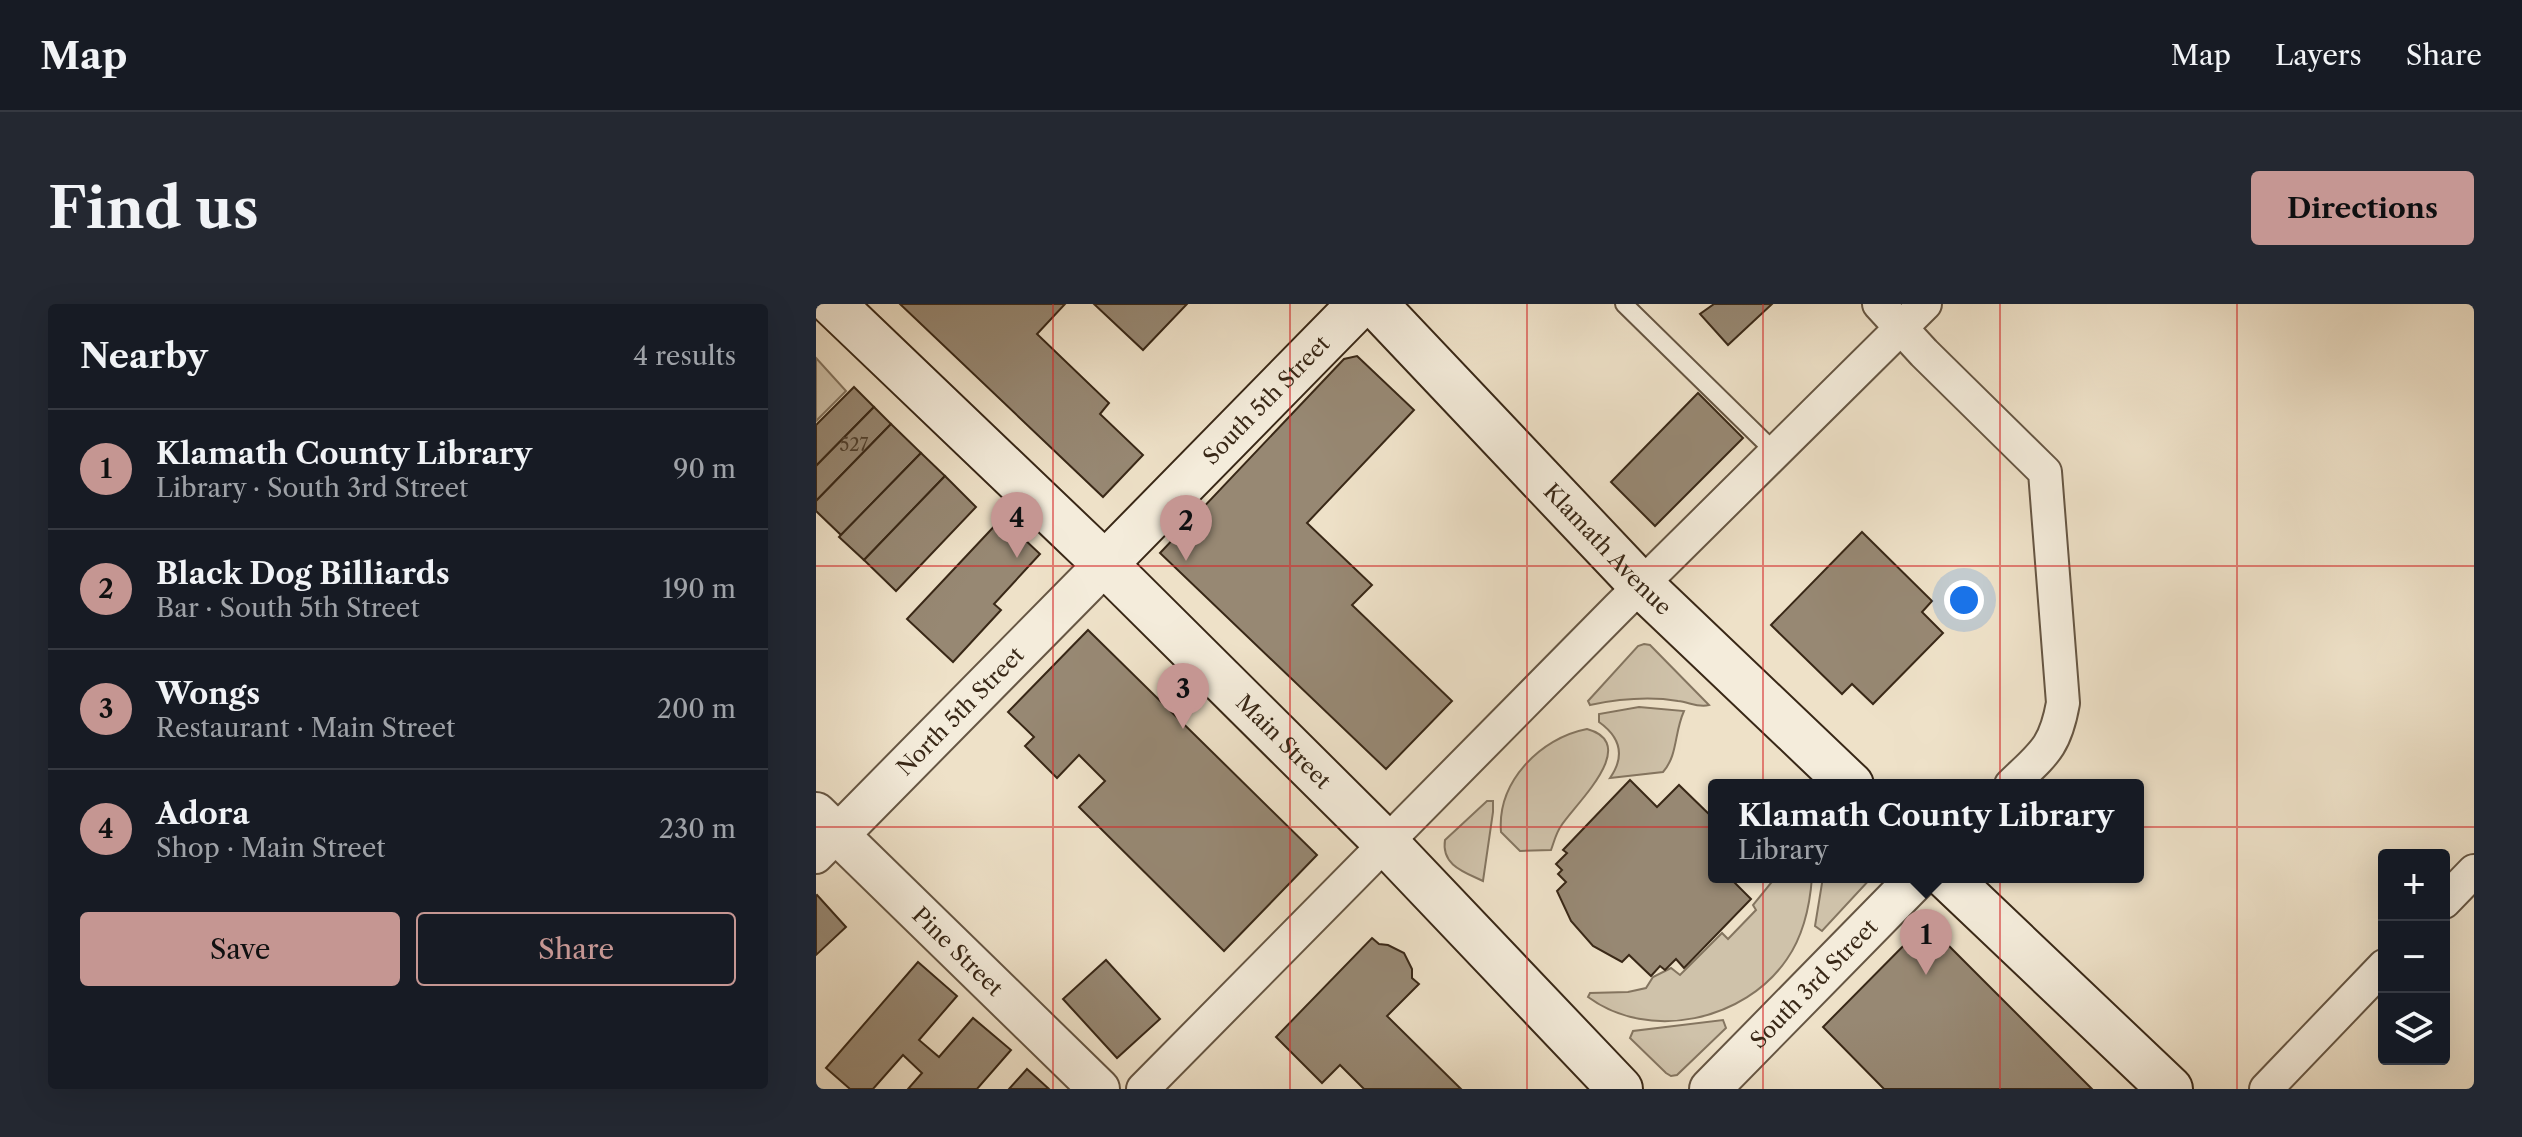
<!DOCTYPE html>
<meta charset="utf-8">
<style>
body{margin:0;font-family:"Libre Caslon Text",serif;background:#242831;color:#f1f3f6}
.controls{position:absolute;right:24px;bottom:24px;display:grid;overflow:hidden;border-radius:8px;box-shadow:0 8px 32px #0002}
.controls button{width:72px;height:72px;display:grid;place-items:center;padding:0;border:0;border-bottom:2px solid #363941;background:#171b24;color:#f1f3f6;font:40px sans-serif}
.you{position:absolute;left:1148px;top:296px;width:28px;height:28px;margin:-20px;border:6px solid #fff;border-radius:50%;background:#1a73e8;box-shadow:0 0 0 12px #1a73e833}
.badge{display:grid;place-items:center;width:52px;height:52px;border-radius:50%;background:#c59692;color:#111;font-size:26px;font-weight:700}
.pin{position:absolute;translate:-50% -66px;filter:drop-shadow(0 2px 4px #0008)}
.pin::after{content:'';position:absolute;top:42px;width:28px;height:24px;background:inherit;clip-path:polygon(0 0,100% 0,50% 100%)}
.popup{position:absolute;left:892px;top:475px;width:436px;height:104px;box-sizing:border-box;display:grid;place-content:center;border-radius:8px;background:#171b24;filter:drop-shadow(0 2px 6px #0005);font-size:26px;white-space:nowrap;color:#9ea1a6}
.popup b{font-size:30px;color:#f1f3f6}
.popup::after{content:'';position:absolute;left:50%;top:100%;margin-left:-16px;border:16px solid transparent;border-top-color:#171b24}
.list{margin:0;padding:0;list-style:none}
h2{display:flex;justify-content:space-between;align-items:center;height:104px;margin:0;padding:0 32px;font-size:34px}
h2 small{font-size:26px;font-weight:400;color:#9ea1a6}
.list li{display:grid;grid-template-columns:52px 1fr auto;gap:24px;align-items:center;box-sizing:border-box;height:120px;padding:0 32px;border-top:2px solid #363941}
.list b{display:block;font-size:30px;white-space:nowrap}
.list p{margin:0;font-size:26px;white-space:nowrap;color:#9ea1a6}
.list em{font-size:26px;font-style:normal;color:#9ea1a6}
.actions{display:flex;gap:16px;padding:24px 32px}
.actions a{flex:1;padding:18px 0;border:2px solid #c59692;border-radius:8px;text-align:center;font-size:28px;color:#c59692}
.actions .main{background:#c59692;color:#111}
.icon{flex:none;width:44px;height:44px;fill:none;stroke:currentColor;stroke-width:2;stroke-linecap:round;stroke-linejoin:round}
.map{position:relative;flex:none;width:1658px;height:785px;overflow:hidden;border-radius:8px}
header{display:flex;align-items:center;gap:48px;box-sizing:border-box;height:112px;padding:0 40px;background:#171b24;border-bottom:2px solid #363941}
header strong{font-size:38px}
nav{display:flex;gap:44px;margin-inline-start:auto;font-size:28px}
.intro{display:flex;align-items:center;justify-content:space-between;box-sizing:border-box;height:192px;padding:0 48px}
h1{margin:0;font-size:56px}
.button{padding:20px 36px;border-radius:8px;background:#c59692;color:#111;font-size:28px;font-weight:700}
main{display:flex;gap:48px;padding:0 48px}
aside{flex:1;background:#171b24;border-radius:8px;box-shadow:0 8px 32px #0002}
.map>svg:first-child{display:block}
</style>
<header>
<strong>Map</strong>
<nav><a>Map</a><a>Layers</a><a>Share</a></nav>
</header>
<div class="intro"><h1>Find us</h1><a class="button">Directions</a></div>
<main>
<aside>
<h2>Nearby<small>4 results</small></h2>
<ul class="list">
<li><span class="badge">1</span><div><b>Klamath County Library</b><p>Library · South 3rd Street</p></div><em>90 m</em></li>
<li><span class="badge">2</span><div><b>Black Dog Billiards</b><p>Bar · South 5th Street</p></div><em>190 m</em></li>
<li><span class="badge">3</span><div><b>Wongs</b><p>Restaurant · Main Street</p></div><em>200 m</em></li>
<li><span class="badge">4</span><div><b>Adora</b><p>Shop · Main Street</p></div><em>230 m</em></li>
</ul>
<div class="actions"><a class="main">Save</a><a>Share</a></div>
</aside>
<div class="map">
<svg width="1658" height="785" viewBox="0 0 1658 785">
<rect width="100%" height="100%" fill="#eee1c8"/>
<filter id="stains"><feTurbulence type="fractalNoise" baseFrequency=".0025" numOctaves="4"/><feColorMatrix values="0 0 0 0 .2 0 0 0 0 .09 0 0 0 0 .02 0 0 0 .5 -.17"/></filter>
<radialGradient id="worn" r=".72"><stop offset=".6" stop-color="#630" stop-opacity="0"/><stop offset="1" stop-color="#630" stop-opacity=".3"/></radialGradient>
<g fill="#cfc2aa" stroke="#847560" stroke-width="2">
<polygon points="0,54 30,87 0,117"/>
<path d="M828 340 834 341 893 401C882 404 873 398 862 397 832 392 803 395 774 401L772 397 822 342Z"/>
<path d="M823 403 868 407C858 429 862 451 847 468L794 474C810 451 804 433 783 418V410Z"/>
<path d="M771 425C826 440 758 501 745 522 740 529 738 538 735 546L704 547 685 528C681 478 724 434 771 425Z"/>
<path d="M671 497H677V508L667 577C648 568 625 561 629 536Z"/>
<path d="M947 573H996C994 601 987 632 971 655 929 717 833 738 772 693L774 689 812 688 830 684 837 673 855 664 864 671 906 629 912 635 940 606 937 601 955 579Z"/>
<polygon points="1007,573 1056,573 1006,627 999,622"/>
<polygon points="907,716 910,724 861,771 855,772 850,769 814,734 817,727"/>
</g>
<g fill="#978873" stroke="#392817" stroke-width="2">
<polygon points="84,0 249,0 221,30 293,99 284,110 327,151 287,193"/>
<polygon points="278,0 371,0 327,46"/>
<polygon points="898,0 956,0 912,41 884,10"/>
<polygon points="541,52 598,106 491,219 556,281 536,301 636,397 570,465 344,249 528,55"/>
<polygon points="38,83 58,103 0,162 0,121"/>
<polygon points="882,89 927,134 839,222 795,178"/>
<polygon points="58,103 75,120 0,197 0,162"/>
<polygon points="75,120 105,149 25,231 0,207 0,197"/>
<polygon points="105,149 129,172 48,256 23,233"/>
<polygon points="129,172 160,203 80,287 48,256"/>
<polygon points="186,214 224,250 178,300 185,306 137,358 91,315"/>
<polygon points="1046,228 1116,297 1106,308 1127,329 1057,400 1036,380 1026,390 955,321"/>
<polygon points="272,326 501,551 408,647 263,503 289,477 263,451 241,474 209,442 218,433 192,408"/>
<polygon points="814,476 841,503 863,481 898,515 898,573 913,573 935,595 868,664 860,655 849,666 844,662 835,672 813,651 806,658 777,642 755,617 741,587 750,578 742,570 746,566 740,560 751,549 747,546"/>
<polygon points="1,591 30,623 0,651 0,592"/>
<polygon points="1110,619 1276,785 1068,785 1007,723"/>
<polygon points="556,634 563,640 572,641 588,649 596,665 596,674 603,680 571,712 645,785 548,785 524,761 506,779 460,733"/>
<polygon points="290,656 344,715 301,754 247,695"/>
<polygon points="102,658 141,692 103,736 123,753 157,714 195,746 161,785 92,785 106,769 87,751 57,785 34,785 10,764"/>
<polygon points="211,765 233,785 193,785"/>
</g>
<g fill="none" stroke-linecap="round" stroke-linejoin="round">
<g stroke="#665643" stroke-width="20">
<polyline id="service" points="808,0 960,149"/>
</g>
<g stroke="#665643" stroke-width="36">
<g id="minor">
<path d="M1063 0 1108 49 1229 168 1247 399C1239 444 1227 450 1195 481"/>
<polyline points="0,553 22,531"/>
<polyline points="1628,598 1658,567"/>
<polyline points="327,785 802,304 1109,0"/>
<polyline points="1450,785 1568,662"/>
</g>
</g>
<g stroke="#665643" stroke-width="44">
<g id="tertiary">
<path id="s1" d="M0 509 283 785"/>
<path id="s2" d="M22 531 289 260"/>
<path id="s3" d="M894 785 1102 573"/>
</g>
</g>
<g stroke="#392817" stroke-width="48">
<g id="secondary">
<path id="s4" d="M17 0 289 260 570 539 804 785"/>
<path id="s5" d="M559 0 825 281 1035 481"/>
<path id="s6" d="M289 260 544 0"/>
<polyline points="1131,573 1354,785"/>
</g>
</g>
<use href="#service" stroke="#f4ecdb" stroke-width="16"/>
<use href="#minor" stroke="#f4ecdb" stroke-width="32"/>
<use href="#tertiary" stroke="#f4ecdb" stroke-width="40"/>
<use href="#secondary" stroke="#f4ecdb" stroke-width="44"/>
</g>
<path fill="none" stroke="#d62828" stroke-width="2" stroke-opacity="0.55" d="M237 0V785M474 0V785M711 0V785M947 0V785M1184 0V785M1421 0V785M0 262H1658M0 523H1658"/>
<g text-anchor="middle" stroke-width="8" stroke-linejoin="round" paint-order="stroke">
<g font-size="18" fill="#50402e">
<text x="38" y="147">527</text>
</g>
<g font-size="22" fill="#392817" stroke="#f4ecdb">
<text dy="8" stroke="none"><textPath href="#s6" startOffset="230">South 5th Street</textPath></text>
<text dy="8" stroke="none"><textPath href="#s5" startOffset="338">Klamath Avenue</textPath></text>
<text dy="8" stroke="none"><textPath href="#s2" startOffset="174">North 5th Street</textPath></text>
<text dy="8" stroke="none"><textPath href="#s4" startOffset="628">Main Street</textPath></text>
<text dy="8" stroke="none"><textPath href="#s1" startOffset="198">Pine Street</textPath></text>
<text dy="8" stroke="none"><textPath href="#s3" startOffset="148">South 3rd Street</textPath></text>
</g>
</g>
<rect width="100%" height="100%" filter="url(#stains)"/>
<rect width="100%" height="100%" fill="url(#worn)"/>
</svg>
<div class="controls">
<button>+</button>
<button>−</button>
<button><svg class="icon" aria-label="layers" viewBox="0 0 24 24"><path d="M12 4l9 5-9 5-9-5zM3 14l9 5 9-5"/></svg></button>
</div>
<div class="you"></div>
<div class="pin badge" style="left:1110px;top:671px">1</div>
<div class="popup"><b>Klamath County Library</b>Library</div>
<div class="pin badge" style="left:370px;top:257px">2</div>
<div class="pin badge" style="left:367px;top:425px">3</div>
<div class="pin badge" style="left:201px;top:254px">4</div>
</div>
</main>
